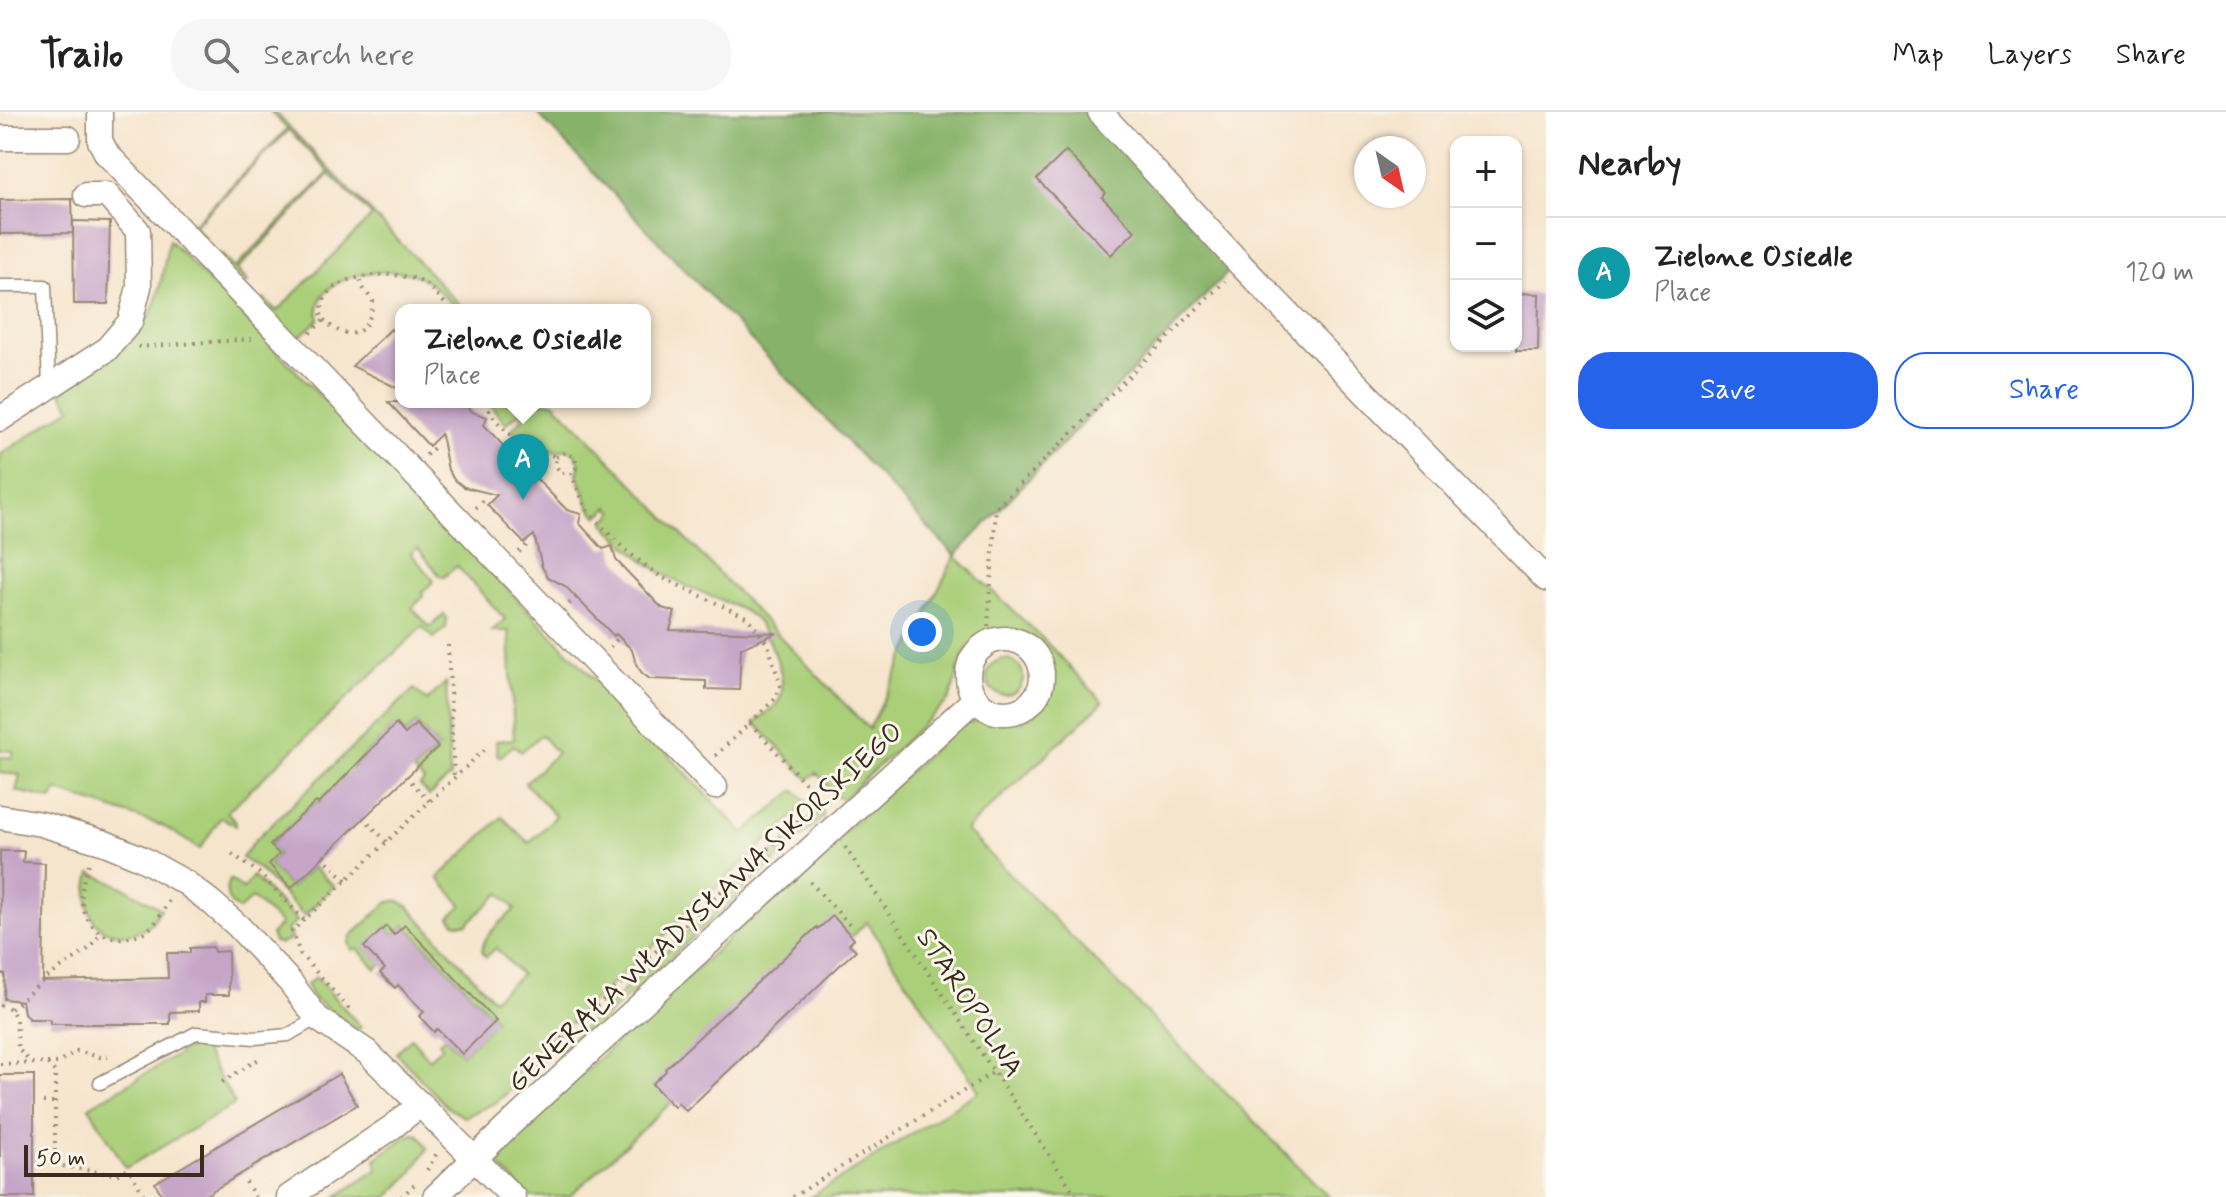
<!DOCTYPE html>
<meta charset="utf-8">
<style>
body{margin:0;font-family:Mynerve,sans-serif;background:#f6f6f6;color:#222}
.controls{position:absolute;right:24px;top:24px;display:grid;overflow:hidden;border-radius:16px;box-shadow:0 2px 6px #0004}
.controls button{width:72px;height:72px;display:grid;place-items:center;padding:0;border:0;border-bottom:2px solid #e0e0e0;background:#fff;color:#222;font:40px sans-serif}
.compass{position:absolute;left:1354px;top:24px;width:72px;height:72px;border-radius:50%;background:#fff;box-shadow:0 2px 6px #0004;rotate:146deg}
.scale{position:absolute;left:24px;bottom:20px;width:180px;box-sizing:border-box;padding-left:8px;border:4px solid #3b2a1e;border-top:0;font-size:22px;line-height:28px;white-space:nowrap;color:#3b2a1e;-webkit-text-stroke:6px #fbf7ec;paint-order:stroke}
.you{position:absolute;left:922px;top:520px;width:28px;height:28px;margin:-20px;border:6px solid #fff;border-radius:50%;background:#1a73e8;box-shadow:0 0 0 12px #1a73e833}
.badge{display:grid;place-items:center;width:52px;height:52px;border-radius:50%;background:#2563eb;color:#fff;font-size:26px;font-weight:700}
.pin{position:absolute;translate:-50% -66px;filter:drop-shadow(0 2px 4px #0008)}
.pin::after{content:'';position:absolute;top:42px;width:28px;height:24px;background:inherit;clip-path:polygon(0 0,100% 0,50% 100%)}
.popup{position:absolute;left:395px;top:192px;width:256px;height:104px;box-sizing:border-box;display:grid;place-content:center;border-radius:16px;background:#fff;filter:drop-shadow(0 2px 6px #0005);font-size:26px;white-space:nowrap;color:#767676}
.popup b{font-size:30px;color:#222}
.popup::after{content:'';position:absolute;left:50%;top:100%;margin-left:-16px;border:16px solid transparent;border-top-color:#fff}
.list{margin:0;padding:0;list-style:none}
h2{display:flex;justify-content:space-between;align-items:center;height:104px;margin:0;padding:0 32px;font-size:34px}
h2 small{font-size:26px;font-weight:400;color:#767676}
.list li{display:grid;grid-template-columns:52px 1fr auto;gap:24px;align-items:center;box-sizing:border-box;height:112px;padding:0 32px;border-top:2px solid #e0e0e0}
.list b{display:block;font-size:30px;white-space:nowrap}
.list p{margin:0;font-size:26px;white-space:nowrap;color:#767676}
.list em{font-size:26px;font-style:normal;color:#767676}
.actions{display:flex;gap:16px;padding:24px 32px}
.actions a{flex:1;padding:18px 0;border:2px solid #2563eb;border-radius:32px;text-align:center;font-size:28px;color:#2563eb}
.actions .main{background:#2563eb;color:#fff}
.icon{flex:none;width:44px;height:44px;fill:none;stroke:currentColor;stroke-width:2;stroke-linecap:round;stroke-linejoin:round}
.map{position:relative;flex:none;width:1546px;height:1085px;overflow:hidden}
header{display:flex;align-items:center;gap:48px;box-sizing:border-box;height:112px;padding:0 40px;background:#fff;border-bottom:2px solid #e0e0e0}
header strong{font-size:38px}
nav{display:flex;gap:44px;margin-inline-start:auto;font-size:28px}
.search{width:560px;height:72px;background:#f6f6f6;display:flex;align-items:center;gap:20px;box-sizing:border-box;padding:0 28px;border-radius:32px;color:#767676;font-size:30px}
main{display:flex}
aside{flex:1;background:#fff}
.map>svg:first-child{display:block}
</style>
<header>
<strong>Trailo</strong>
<div class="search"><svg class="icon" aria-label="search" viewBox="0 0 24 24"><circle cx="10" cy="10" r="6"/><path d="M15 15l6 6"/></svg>Search here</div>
<nav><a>Map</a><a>Layers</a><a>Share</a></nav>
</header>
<main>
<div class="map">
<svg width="1546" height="1085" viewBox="0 0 1546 1085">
<rect width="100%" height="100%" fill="#fbf7ec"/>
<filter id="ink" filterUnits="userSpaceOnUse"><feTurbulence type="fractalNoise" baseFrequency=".0125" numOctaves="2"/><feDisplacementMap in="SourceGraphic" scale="16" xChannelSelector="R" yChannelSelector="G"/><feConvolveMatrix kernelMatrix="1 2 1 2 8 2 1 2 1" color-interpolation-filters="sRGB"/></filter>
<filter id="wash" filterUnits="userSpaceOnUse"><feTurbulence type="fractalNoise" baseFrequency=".006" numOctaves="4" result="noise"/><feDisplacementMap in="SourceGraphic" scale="32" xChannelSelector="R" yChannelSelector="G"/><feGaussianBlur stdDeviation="1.8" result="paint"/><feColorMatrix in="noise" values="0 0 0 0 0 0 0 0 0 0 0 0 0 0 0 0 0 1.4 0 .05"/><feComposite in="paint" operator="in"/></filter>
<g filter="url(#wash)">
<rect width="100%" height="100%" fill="#f6e5cd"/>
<g fill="#aacf79" stroke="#727c4c" stroke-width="2">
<path d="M271 0H275L465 198H456C448 188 435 174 424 167 396 150 308 161 319 207L297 227 262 191 264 187 277 199 372 104 330 62 237 158 248 170 246 172 221 147 222 143 235 156 329 60 289 18 194 114 206 127 202 128 179 104 180 100 193 113 287 17Z"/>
<path d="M169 128 744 721 795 678 808 691 552 927 544 947 497 990 464 1005 446 994 396 941 411 926 429 947 442 934 439 930 445 925 462 942 496 908 405 813 394 823 386 815 381 852 376 857 358 837 352 838 349 831 351 824 387 791C396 787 401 789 409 795L493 887 521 863 496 836 486 845 482 839C483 821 504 809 515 797L500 781 467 812H456L450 805 462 793 438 766 502 705 529 731 556 704 525 671 557 641 541 623 521 640 514 633 500 645 497 642 496 629 514 627 509 519H492L505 507 457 454 444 465 440 464 418 436 411 441 434 469 422 480 423 485 412 496 430 515 444 502 447 506 446 516 434 526 422 515 227 700 236 710V714L221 705 200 737 163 714 56 678 52 687 16 679 20 663 0 661V645H13V639L0 638V343L71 296 61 280C93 258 134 238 151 201 161 179 164 151 169 128Z"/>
<path d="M488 290H554L869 617 955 444 1044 528 1103 590 966 718 1329 1085H811L979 979 867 810 569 1085H531L501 1056V1044L510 1029 954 618C961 614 967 610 976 609 997 607 1016 617 1035 601 1087 558 1016 486 972 532 958 546 957 570 949 588L844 686 837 685 817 661 808 667 755 611C762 604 772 598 778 590 792 570 767 514 749 502 723 486 691 479 665 463 642 449 622 430 604 411L614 400 609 395 598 405 589 394 577 362 580 351 575 341 566 337 557 340 551 339 513 320V316L524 305 519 301 506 312Z"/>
<circle cx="1005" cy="565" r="18"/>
<polygon points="446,570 450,665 429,684 420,674 424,669 413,659 438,635 416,612 405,622 396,613 352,656 353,658 318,692 316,690 270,732 279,742 269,752 291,776 313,755 334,774 304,804 260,758 242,746 254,729 414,577 427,589"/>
<polygon points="820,697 823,700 823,705 555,952 563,935"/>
<path d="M91 761 127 777 161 797C157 802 154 809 149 813 144 818 133 821 125 822 88 823 83 791 91 761Z"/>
<path d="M253 764 297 809 287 818 292 827 280 832 274 830 271 823 281 812 252 786 239 798C226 789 224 782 230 767L243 777Z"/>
<polygon points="316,865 361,915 357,918 313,886 306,873"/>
<polygon points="199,930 235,992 126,1056 89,995"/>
<polygon points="414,1022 419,1023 428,1036 410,1063 388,1085 336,1085 378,1057 375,1047 407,1024"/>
</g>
<polygon fill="#87b269" stroke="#616e44" stroke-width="2" points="536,0 1089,0 1232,156 955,444"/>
<g id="blocks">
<g fill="#c6a5c8">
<polygon points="1066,39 1106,81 1102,85 1135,119 1111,143 1037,67"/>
<polygon points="72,87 73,121 0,122 0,88"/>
<polygon points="73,109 110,110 108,192 74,192"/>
<polygon points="1516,181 1539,182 1538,239 1516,239"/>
<polygon points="391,217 401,228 401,278 352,254"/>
<polygon points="388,290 463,290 472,300 487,305 484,313 509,340 518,337 522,352 567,398 581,402 579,411 603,437 612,434 616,448 662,496 675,500 670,518 777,521 741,536 739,578 706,577 706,569 650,567 642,561 636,552 632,538 616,522 614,524 565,474 548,465 542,455 534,423 524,431 487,393 497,383 464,375 455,368 448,358 441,322 429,334"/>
<polygon points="396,612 405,622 416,612 438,635 291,776 269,752 279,742 270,733 299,705 316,690 318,692"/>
<polygon points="0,739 24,739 23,750 45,751 43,869 168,866 167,841 190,841 190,836 213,835 214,840 228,839 229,883 205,883 205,890 199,890 199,899 170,900 170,912 50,912 50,907 29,907 24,901 22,889 4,887 5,862 1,862"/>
<polygon points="833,804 854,827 849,832 856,838 686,999 678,991 674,995 652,972 666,959 665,957 727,899 817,815 818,817"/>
<polygon points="405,813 496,909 462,942 437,917 434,920 419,904 424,900 398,873 395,876 380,861 385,857 364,835 386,814 394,823"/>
<polygon points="339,962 357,993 202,1085 163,1085 155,1071"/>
<rect x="0" y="963" width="34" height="122"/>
</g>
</g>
</g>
<g filter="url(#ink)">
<use href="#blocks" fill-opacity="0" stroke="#988876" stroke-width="2"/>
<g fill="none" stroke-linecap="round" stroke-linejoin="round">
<g stroke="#988876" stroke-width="15">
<g id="lane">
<polyline points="0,174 45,174 49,275"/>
<polyline points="100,971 196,921 255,926 288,923 317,906"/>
</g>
</g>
<g stroke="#988876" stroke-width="27">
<g id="street">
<polyline points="100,0 100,29 107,42 715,675"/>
<polyline points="1100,0 1241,153 1546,467"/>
<polyline points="0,26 68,26"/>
<polyline points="0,307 106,238 130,210 139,175 138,119 107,83 86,83"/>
<circle cx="1005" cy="564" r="37"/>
<polyline points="0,705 41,712 105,731 141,746 186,771 212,791 238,814 290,870 317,906 367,940 513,1085"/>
<polyline points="289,1085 391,1016 421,992"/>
<polyline points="435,1085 505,1017 975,587"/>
</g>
</g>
<g stroke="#988876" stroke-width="4" stroke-dasharray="2 6" stroke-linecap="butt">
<path d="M324 208C349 232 370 223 373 189L363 176 360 167"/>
<path d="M310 221 324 208 321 202C322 193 324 185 330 179 348 161 404 157 425 172 435 178 443 190 451 198"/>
<polyline points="138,235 253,227"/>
<path d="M485 290C504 326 520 330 556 345L555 353 561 361 571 362 588 400 625 438 661 465 748 506 768 533 781 575 775 587 715 644"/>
<polyline points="426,343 436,334"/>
<polyline points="556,345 566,340 575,346 577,355 571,362"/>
<polyline points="476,396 486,386"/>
<polyline points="519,440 529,431"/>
<polyline points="569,492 579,483"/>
<polyline points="987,530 996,396 1225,169"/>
<polyline points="448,533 454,667"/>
<polyline points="610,535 619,525"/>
<polyline points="750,611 805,671"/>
<polyline points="406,664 430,690"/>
<polyline points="363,705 387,730"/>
<polyline points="845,735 1077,1085"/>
<polyline points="232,742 259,761 304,808 485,637"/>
<polyline points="322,744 346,768"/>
<path d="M89 752C86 759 83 768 82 776 78 804 99 833 129 825 137 823 146 821 151 815 158 808 164 798 169 789"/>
<polyline points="810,770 849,812"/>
<polyline points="304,808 292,819 300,842 350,898"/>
<polyline points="0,893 11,897 16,907 18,937 31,951"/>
<polyline points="11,897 45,867 87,838 101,822"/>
<polyline points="553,940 557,930 824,685 828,689"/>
<polyline points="47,951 57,951 77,939 100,945 108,945"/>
<polyline points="0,952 47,951 55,960 55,1053 117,1063 129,1057 145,1085"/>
<polyline points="222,970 262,945"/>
<polyline points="43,990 56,990"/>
<polyline points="43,1050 55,1053"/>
<polyline points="427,1058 437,1041"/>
<polyline points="246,1070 255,1085"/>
<polyline points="401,1085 414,1073"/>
<polyline points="793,1085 994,960"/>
</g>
<use href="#lane" stroke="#fff" stroke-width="12"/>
<use href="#street" stroke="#fff" stroke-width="24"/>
</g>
</g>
<g text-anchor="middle" stroke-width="6" stroke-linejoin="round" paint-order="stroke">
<g font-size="28" fill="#3b2a1e" stroke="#fbf7ec">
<text transform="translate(704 794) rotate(-43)" y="10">GENERAŁA WŁADYSŁAWA SIKORSKIEGO</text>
<text transform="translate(971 890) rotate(57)" y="10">STAROPOLNA</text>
</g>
</g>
</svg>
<div class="controls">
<button>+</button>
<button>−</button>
<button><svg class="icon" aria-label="layers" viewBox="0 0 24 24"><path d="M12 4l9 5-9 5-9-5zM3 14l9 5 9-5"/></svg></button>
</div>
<svg class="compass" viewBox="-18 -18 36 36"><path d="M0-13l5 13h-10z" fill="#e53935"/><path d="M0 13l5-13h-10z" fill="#767676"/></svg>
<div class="scale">50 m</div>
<div class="you"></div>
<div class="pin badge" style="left:523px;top:388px;background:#0f9aa8">A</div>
<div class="popup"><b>Zielone Osiedle</b>Place</div>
</div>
<aside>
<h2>Nearby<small></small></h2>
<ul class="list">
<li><span class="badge" style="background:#0f9aa8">A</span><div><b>Zielone Osiedle</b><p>Place</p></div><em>120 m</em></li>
</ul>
<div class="actions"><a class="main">Save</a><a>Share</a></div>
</aside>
</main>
